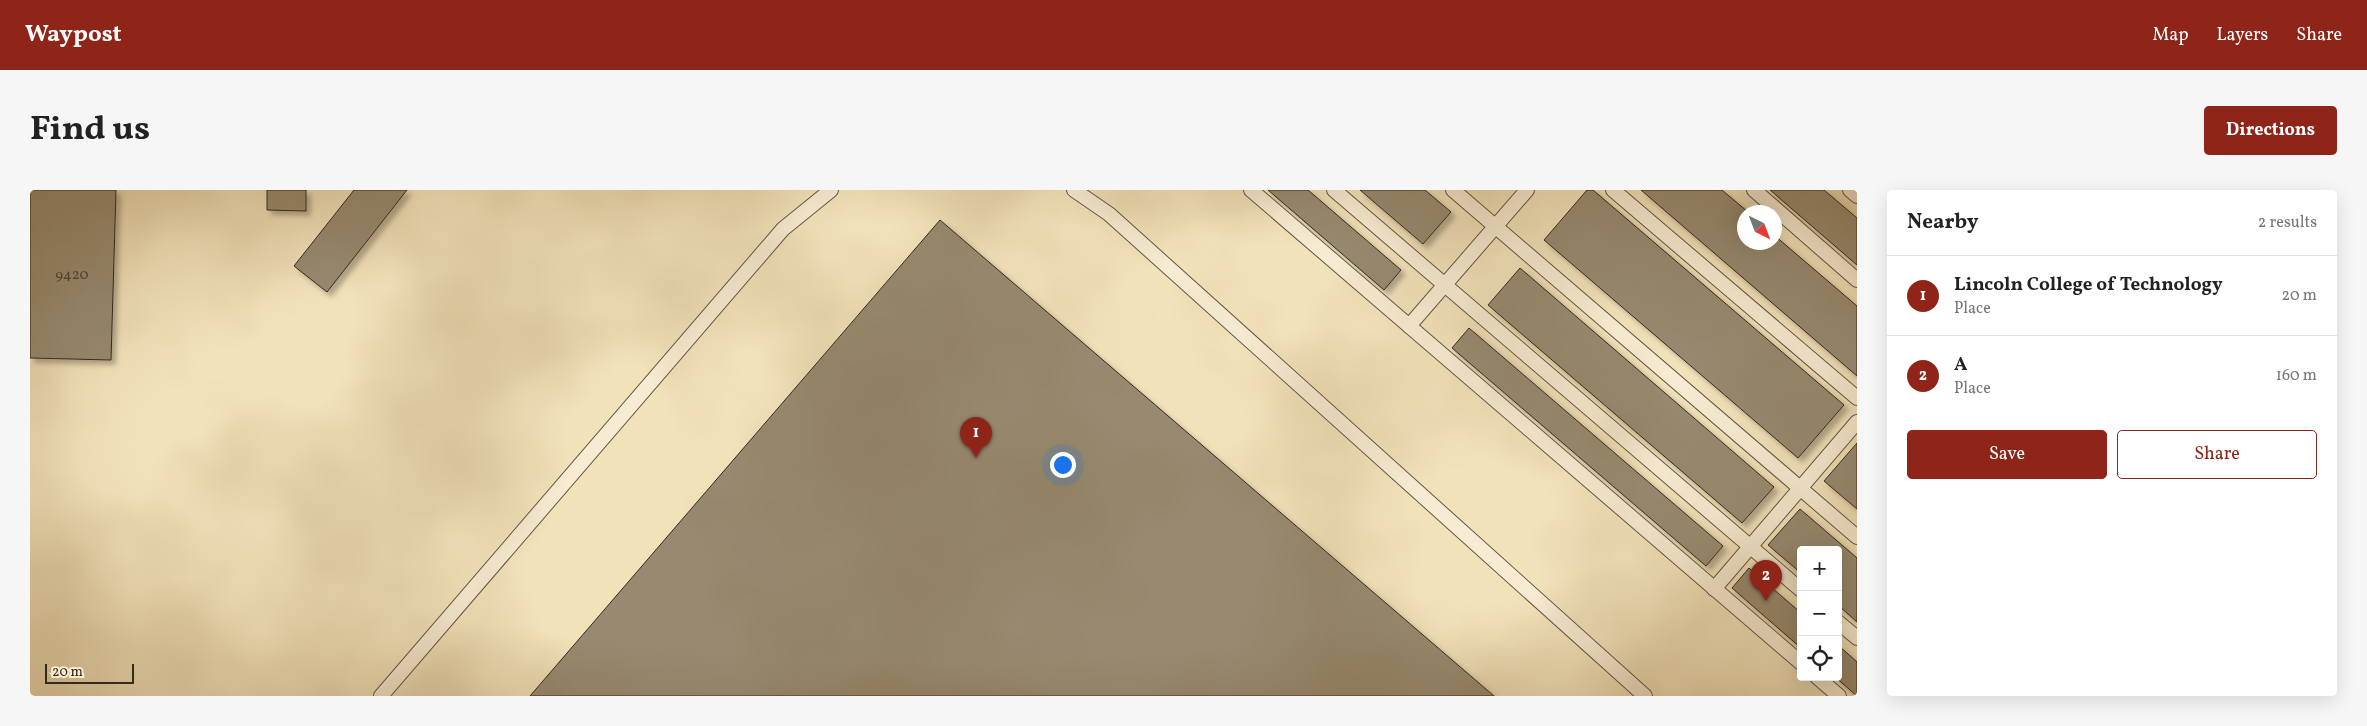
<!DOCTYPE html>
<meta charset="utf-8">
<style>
body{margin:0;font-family:Vollkorn,serif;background:#f6f6f6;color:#222}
.controls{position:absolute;right:15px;bottom:15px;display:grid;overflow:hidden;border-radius:5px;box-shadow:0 5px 20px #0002}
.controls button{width:45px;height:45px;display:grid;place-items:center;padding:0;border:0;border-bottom:1px solid #e0e0e0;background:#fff;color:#222;font:25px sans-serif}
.compass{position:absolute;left:1707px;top:15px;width:45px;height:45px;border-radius:50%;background:#fff;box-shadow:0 5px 20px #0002;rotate:138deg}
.scale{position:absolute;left:15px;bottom:12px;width:89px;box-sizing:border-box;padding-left:5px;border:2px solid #352a1e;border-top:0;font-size:14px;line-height:18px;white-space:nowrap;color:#352a1e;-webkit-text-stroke:4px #f7ecd2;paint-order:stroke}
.you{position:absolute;left:1032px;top:274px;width:18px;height:18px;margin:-12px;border:4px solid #fff;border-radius:50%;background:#1a73e8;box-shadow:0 0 0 8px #1a73e833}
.badge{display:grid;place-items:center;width:32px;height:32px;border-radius:50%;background:#8f2418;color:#fff;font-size:16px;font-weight:700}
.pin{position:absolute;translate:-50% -41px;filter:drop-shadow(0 1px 2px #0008)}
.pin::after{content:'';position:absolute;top:26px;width:18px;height:15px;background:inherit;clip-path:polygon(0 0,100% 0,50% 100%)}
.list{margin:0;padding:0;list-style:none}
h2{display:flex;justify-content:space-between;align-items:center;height:65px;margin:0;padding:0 20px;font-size:21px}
h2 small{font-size:16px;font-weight:400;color:#767676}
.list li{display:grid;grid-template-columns:32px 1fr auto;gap:15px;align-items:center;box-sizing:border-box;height:80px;padding:0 20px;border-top:1px solid #e0e0e0}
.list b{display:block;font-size:19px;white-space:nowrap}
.list p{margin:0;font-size:16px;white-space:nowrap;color:#767676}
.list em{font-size:16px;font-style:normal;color:#767676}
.actions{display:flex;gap:10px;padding:15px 20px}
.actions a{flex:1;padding:11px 0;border:1px solid #8f2418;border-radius:5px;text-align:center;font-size:18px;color:#8f2418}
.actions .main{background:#8f2418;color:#fff}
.icon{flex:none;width:28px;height:28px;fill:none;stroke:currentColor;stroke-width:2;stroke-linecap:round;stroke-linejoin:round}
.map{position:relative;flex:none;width:1827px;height:506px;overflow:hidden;border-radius:5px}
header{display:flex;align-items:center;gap:30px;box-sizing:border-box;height:70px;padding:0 25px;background:#8f2418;color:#fff}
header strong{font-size:24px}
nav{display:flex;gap:28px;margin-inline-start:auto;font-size:18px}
.intro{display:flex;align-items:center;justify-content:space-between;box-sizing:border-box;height:120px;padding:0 30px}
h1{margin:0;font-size:35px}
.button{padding:12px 22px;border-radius:5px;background:#8f2418;color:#fff;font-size:18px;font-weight:700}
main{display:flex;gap:30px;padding:0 30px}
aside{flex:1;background:#fff;border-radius:5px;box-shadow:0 5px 20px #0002}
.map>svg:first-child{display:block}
</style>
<header>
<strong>Waypost</strong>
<nav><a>Map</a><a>Layers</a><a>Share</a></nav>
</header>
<div class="intro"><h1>Find us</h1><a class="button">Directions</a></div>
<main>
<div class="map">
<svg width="1827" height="506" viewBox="0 0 1827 506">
<defs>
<filter id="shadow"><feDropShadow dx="4.5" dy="4.5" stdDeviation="2.5" flood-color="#0004"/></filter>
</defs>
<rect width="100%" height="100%" fill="#f2e2ba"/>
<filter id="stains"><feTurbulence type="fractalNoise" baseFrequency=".004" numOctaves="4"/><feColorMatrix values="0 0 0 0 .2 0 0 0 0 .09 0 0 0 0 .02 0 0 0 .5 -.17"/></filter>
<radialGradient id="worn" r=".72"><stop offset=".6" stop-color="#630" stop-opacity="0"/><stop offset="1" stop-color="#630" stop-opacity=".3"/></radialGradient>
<g fill="#978a6f" stroke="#352a1e" filter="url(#shadow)">
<polygon points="0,0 86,0 81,170 0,168"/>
<polygon points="237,0 276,0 276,21 237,20"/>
<polygon points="324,0 377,0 297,102 264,76"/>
<polygon points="1238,0 1278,0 1371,80 1354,100"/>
<polygon points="1330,0 1395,0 1421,22 1393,54"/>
<polygon points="1557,0 1563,0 1814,215 1768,268 1514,50"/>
<polygon points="1611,0 1692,0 1718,22 1714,22 1714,52 1744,52 1744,45 1827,116 1827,186"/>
<polygon points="1740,0 1794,0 1827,28 1827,75"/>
<polygon points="910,30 1464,506 500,506"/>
<polygon points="1490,78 1744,297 1712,333 1458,115"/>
<polygon points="1439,138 1693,356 1676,376 1422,158"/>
<polygon points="1827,253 1827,319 1794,291"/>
<polygon points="1770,319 1827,368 1827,432 1808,415 1808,360 1771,360 1771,383 1738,355"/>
<polygon points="1719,378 1771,423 1771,458 1702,398"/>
<polygon points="1808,455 1827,472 1827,506 1805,487 1808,487"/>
</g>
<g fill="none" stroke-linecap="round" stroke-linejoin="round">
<g stroke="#645845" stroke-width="16">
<g id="lane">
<polyline points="1044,0 1079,24 1615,506"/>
<polyline points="1221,0 1771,473"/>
<polyline points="1304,0 1771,400"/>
<polyline points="1423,0 1827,347"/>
<polyline points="1583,0 1827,208"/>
<polyline points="1724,0 1827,90"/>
<polyline points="1820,0 1827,6"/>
<polyline points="1379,136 1497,0"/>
<polyline points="1684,399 1827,232"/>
<polyline points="1808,432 1827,448"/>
<polyline points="1787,487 1809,506"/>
<polyline points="351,506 753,39 801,0"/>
</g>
</g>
<use href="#lane" stroke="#f7ecd2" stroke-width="14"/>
</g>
<g text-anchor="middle" stroke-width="4.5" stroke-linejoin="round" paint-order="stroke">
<g font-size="15" fill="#4e4232">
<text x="42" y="89">9420</text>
</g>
</g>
<rect width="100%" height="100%" filter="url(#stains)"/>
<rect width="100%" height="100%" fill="url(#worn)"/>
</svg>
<div class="controls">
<button>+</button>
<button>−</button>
<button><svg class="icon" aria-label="locate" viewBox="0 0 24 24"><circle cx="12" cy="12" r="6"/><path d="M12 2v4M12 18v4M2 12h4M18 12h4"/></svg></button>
</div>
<svg class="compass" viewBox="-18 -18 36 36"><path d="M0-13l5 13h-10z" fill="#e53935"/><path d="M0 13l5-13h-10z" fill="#767676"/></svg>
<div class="scale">20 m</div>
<div class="you"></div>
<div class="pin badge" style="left:946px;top:268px">1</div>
<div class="pin badge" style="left:1736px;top:411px">2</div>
</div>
<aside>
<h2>Nearby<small>2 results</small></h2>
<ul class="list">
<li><span class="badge">1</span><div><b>Lincoln College of Technology</b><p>Place</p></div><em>20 m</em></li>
<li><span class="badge">2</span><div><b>A</b><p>Place</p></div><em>160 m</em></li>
</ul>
<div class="actions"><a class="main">Save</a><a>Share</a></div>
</aside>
</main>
